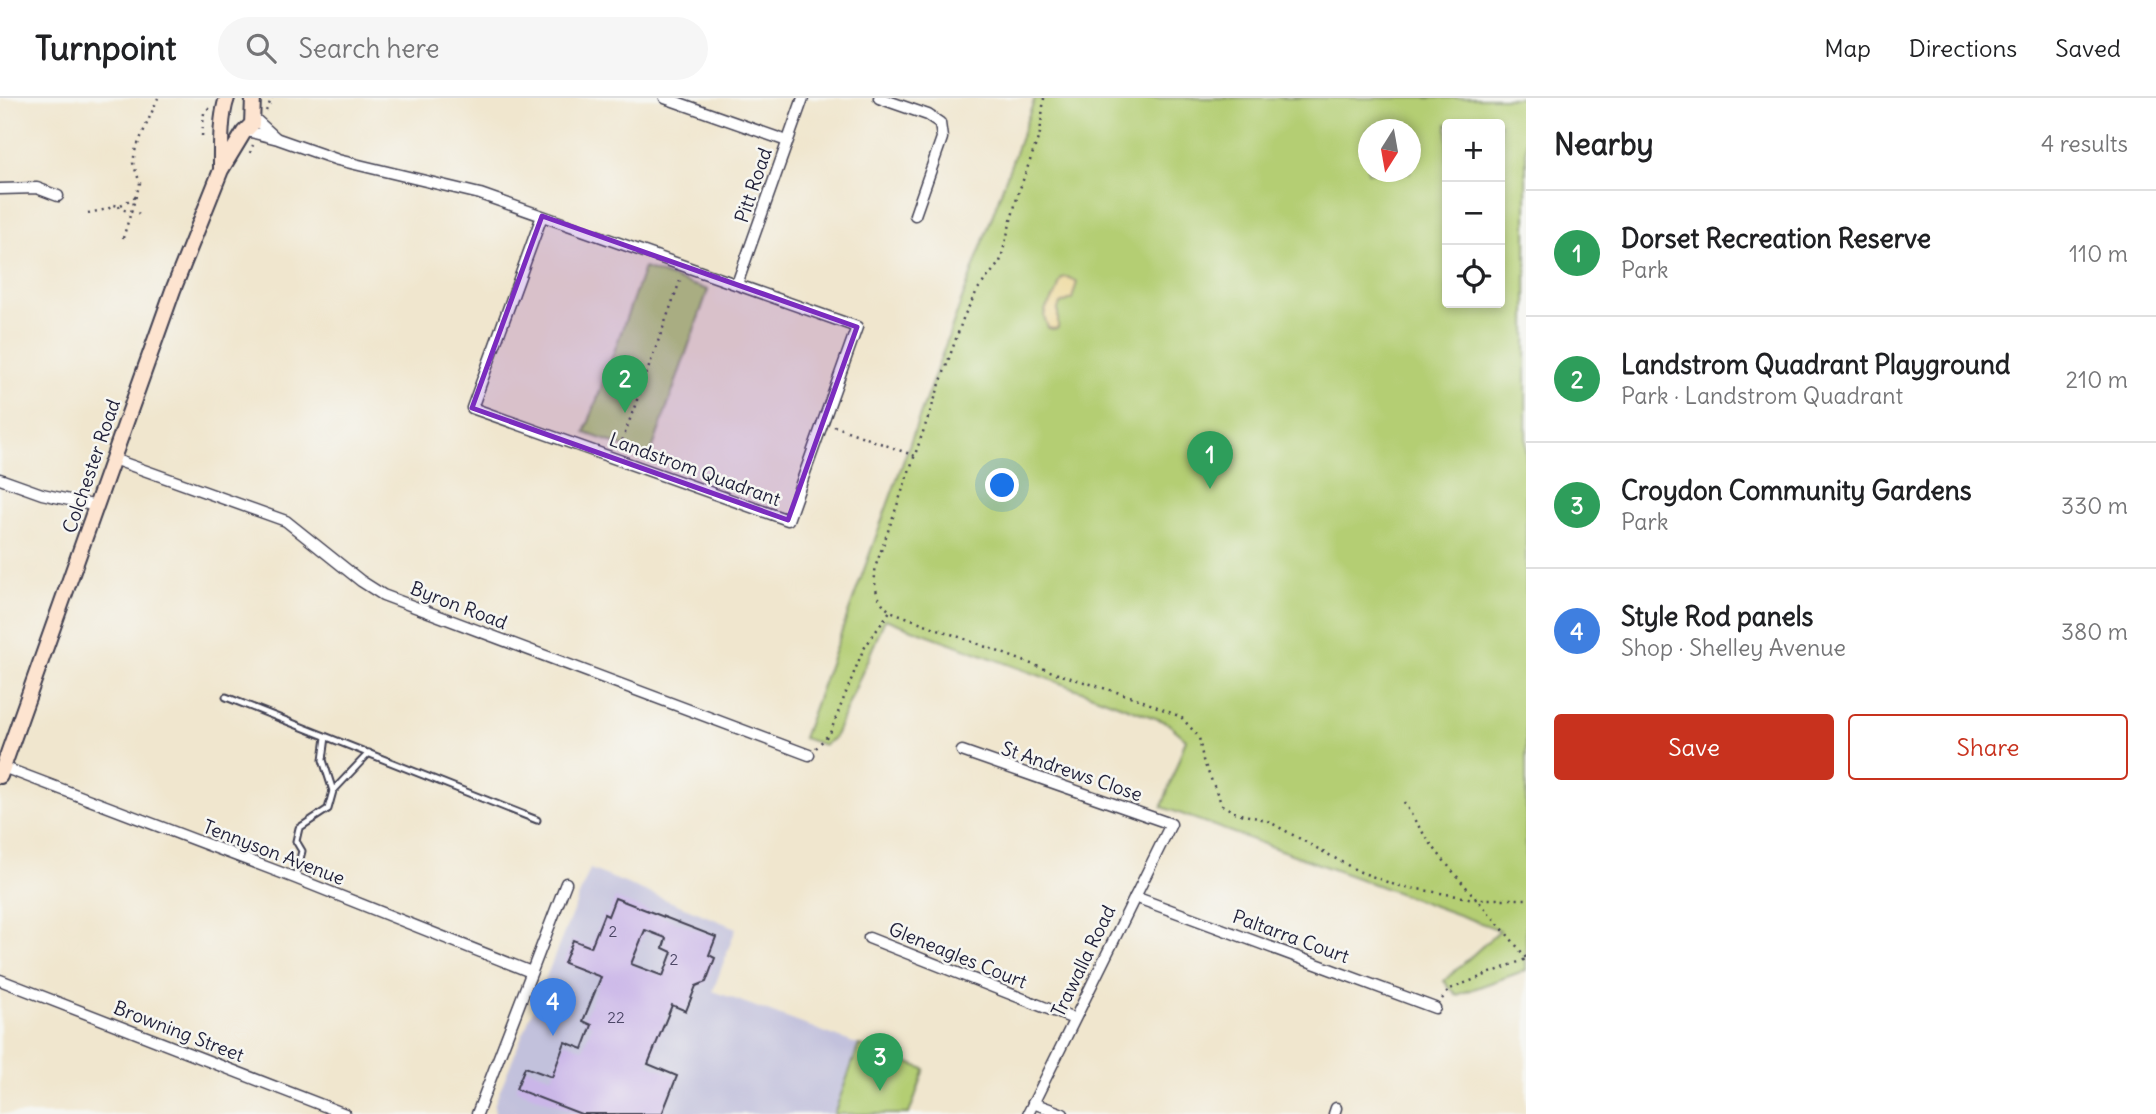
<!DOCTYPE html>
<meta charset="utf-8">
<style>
body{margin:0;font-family:Delius,sans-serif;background:#f6f6f6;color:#202124}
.controls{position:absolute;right:21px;top:21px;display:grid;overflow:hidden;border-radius:7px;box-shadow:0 4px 10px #0003}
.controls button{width:63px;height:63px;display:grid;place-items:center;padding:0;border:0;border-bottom:2px solid #e0e0e0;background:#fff;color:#202124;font:35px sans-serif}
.compass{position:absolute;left:1358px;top:21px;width:63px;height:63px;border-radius:50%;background:#fff;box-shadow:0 4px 10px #0003;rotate:191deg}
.you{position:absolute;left:1003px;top:388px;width:24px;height:24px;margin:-18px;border:5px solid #fff;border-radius:50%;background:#1a73e8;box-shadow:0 0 0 10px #1a73e833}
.badge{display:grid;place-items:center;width:46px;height:46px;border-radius:50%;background:#c8321e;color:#fff;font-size:23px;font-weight:700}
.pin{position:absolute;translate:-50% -58px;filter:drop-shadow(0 2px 4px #0008)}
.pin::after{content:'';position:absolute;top:37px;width:24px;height:21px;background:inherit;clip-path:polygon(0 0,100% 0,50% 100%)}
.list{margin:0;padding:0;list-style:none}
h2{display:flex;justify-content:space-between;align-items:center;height:91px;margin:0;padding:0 28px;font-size:30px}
h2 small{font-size:23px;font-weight:400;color:#757577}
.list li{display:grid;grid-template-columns:46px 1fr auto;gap:21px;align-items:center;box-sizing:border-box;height:126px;padding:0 28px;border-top:2px solid #e0e0e0}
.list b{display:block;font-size:26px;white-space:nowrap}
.list p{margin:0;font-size:23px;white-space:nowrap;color:#757577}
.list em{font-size:23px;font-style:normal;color:#757577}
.actions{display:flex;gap:14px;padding:21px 28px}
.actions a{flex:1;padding:16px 0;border:2px solid #c8321e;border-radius:7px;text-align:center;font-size:24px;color:#c8321e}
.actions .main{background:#c8321e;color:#fff}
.icon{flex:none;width:38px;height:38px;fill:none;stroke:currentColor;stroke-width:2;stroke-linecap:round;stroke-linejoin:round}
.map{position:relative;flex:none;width:1526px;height:1016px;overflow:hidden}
header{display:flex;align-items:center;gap:42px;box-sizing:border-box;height:98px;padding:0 35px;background:#fff;border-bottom:2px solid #e0e0e0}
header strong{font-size:33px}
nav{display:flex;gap:38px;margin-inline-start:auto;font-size:24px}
.search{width:490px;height:63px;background:#f6f6f6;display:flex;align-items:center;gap:18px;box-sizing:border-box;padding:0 24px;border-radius:38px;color:#757577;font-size:26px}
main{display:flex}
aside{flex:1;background:#fff}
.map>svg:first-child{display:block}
</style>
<header>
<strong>Turnpoint</strong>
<div class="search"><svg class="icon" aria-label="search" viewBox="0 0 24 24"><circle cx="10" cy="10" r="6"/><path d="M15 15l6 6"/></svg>Search here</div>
<nav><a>Map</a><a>Directions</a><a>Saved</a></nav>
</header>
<main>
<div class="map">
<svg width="1526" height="1016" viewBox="0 0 1526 1016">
<rect width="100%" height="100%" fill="#f6f6f2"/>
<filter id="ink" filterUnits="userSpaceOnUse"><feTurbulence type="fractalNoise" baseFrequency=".0143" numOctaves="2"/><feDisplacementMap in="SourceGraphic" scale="14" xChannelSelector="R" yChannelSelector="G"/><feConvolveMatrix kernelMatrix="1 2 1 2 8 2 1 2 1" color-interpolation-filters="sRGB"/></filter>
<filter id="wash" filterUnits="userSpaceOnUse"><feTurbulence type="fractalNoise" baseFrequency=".00686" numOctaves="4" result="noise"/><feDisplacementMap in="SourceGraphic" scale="28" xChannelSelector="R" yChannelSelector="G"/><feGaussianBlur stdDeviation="1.57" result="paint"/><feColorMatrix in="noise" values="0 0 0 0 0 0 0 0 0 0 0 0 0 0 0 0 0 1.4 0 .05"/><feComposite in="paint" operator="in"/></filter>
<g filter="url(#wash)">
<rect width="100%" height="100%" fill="#f0e6ce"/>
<polygon fill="#c2c1dc" points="590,771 736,830 713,893 859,947 834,1016 495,1016 494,1007"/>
<g fill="#b4ce73" stroke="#6b7857" stroke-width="2" fill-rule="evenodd">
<path d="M1035 0H1526V872L1457 897 1444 883 1500 832 1162 709 1186 641 1166 624 885 521 834 640 824 647 803 640ZM1447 26H1500V205H1447ZM1368 32H1410V74H1368Z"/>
<polygon points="644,170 708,192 650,358 585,335"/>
<polygon points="859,947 925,971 909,1016 834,1016"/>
</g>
<polygon fill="#eeda9e" stroke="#887e6c" stroke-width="2" points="1067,179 1077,184 1072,201 1060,206 1058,211 1058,230 1053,231 1048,230 1044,218 1046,210 1056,196 1060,184 1062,180"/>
<g id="blocks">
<path fill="#cab6e8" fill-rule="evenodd" d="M615 800 716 839 709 857 715 860 706 884 696 888 686 913 672 907 648 966 677 978 662 1016H581L516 991 525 969 552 979 565 944 583 951 592 927 583 923 601 879 564 865 573 842 591 849 604 816 608 818ZM645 832 666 840 663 850 672 854 663 878 631 866Z"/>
</g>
</g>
<g filter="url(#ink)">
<use href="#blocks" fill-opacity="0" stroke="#413f51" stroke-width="2"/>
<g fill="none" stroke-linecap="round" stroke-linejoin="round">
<g stroke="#413f51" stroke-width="9">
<g id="service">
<polyline points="226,599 537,722"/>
<polyline points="326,639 323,662 333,693"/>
<polyline points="295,780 302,753 296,743 299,730 328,711 333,693 369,655"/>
</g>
</g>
<g stroke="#413f51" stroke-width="13">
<g id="minor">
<polyline points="665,0 787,43"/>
<polyline points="879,0 928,17 940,25 942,40 915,117"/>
<polyline points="253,19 276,40"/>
<polyline points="247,33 278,41 338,62 480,96 857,229 788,422 472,310 542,118"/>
<polyline points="0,91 37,90 58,98"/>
<polyline points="737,186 803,0"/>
<polyline points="113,361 286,423 361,483 383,497 809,657"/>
<polyline points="0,381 42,396 97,408"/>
<polyline points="962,653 1171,726 1028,1016"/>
<polyline points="3,669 295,780 531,874"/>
<polyline points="1135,799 1435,910"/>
<polyline points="869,840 1074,921"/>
<polyline points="0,882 345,1016"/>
<polyline points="1033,1005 1063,1016"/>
<polyline points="477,1016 566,785"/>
<polyline points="1334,1016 1336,1010"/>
</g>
</g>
<g stroke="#413f51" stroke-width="18">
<g id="secondary">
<path d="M221 71C221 51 220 19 227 0"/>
<polyline points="0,678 173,192 221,72 244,34 252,26 253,0"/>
</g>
</g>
<g stroke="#413f51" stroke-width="2.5" stroke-dasharray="2 5" stroke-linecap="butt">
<path d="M1044 0 1040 35 1018 96 1000 164 978 191 964 218 876 467C873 485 875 501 890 513L1058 576 1136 600 1181 619 1199 639 1203 662 1222 707 1236 715 1266 722 1358 773 1395 787 1474 801H1526"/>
<polyline points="266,13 272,0"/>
<polyline points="202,38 204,15 210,9"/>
<polyline points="250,55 253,47"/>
<polyline points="119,108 120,111 141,116"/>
<polyline points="88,115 108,111 114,107 119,108 137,98"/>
<polyline points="123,140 140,85 133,65 135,53 158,0"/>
<polyline points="834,328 915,358"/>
<polyline points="620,349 681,180"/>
<polyline points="816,650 830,635 863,552 890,513"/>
<path d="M1404 704C1436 763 1486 807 1526 860"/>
<polyline points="1442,901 1450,891 1526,861"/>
</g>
<use href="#service" stroke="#fff" stroke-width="5"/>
<use href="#minor" stroke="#fff" stroke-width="10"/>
<use href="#secondary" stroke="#fde4d0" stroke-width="14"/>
</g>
</g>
<path fill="#7b2cbf" fill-opacity="0.2" stroke="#7b2cbf" stroke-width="5" stroke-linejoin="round" d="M542 118 857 229 788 422 472 310Z"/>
<g text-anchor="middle" stroke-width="5" stroke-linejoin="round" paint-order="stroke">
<g font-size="16" fill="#4c4766">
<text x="613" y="839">2</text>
<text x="674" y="867">2</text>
<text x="616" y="925">22</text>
</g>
<g font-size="19" fill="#22223b" stroke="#f6f6f2">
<text transform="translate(753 87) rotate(-71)" y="7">Pitt Road</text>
<text transform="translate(91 368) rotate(-71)" y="7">Colchester Road</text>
<text transform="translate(695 371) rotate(20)" y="7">Landstrom Quadrant</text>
<text transform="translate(459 507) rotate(21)" y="7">Byron Road</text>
<text transform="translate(1072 673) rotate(19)" y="7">St Andrews Close</text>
<text transform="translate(274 754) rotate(21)" y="7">Tennyson Avenue</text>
<text transform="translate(1291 838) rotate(20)" y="7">Paltarra Court</text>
<text transform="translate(958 857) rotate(22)" y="7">Gleneagles Court</text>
<text transform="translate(1083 863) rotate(-64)" y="7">Trawalla Road</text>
<text transform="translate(179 933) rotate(21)" y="7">Browning Street</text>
</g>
</g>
</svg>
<div class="controls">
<button>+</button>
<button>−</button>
<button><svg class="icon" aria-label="locate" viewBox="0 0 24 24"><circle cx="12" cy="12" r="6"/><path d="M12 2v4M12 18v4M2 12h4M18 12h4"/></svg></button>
</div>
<svg class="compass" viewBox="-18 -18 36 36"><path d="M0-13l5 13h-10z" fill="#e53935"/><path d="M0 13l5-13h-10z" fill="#757577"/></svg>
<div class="you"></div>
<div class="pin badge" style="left:1210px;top:391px;background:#2e9e5b">1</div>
<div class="pin badge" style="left:625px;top:315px;background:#2e9e5b">2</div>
<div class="pin badge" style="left:880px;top:993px;background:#2e9e5b">3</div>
<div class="pin badge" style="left:553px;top:938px;background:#3f7fe0">4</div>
</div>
<aside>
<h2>Nearby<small>4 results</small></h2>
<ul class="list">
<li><span class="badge" style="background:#2e9e5b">1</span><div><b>Dorset Recreation Reserve</b><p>Park</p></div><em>110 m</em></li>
<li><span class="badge" style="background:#2e9e5b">2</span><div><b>Landstrom Quadrant Playground</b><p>Park · Landstrom Quadrant</p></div><em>210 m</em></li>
<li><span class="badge" style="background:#2e9e5b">3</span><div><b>Croydon Community Gardens</b><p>Park</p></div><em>330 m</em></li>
<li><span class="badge" style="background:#3f7fe0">4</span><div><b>Style Rod panels</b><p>Shop · Shelley Avenue</p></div><em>380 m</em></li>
</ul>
<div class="actions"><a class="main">Save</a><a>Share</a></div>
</aside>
</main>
